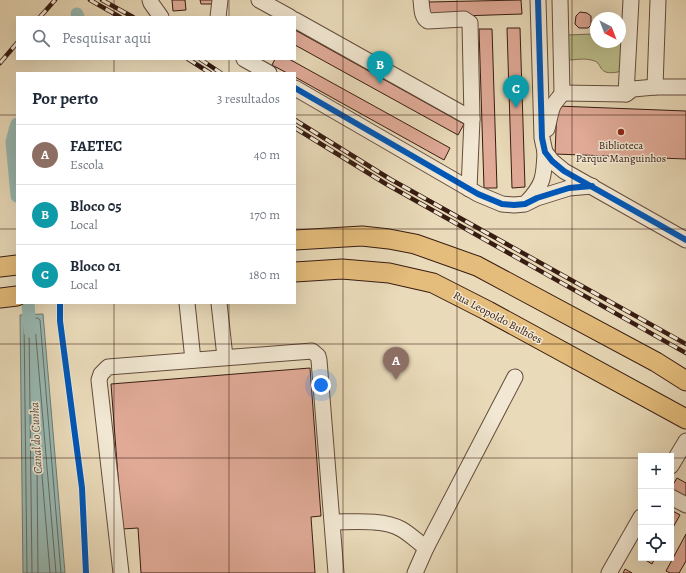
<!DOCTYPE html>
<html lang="pt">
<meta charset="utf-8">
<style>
body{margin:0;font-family:Alegreya,serif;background:#f6f6f7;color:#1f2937}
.controls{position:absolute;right:12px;bottom:12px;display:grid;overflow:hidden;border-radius:0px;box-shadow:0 4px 16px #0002}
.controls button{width:36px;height:36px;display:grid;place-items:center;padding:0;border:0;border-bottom:1px solid #e0e1e3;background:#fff;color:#1f2937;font:20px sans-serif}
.compass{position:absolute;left:590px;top:12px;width:36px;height:36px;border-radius:50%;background:#fff;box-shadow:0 4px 16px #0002;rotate:138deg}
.you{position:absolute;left:321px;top:385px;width:14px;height:14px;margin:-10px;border:3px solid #fff;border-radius:50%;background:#1a73e8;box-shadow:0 0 0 6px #1a73e833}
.badge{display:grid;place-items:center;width:26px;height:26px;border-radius:50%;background:#111827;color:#fff;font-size:13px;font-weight:700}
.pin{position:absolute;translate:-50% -33px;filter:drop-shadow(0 1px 2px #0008)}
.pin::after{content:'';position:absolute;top:21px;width:14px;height:12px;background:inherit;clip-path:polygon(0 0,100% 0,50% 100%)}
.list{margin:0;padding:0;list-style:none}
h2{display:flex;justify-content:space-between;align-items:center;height:52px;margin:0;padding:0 16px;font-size:17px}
h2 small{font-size:13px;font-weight:400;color:#747a83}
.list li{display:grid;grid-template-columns:26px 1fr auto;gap:12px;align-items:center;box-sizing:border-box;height:60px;padding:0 16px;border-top:1px solid #e0e1e3}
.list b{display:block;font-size:15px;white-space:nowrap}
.list p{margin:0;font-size:13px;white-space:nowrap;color:#747a83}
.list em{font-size:13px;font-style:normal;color:#747a83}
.icon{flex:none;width:22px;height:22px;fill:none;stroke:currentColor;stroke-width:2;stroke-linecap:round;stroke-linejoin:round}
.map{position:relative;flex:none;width:686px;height:573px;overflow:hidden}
.search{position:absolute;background:#fff;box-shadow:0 4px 16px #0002;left:16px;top:16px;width:280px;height:44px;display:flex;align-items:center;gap:10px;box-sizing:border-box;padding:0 14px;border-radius:0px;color:#747a83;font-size:15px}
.panel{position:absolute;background:#fff;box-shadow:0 4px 16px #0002;left:16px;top:72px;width:280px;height:232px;border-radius:0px}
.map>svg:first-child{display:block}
</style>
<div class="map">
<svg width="686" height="573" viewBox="0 0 686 573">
<rect width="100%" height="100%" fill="#e9dab9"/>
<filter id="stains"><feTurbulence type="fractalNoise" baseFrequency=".005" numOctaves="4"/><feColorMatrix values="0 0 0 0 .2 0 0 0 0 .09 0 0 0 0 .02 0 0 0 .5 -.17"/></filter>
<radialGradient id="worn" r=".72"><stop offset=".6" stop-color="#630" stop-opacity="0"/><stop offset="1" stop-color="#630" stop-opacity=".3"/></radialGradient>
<path fill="#bbbe8b" stroke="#796d4e" d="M596 30V42H620V32H622L620 67V70L618 72C595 76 605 62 591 60 584 58 575 60 568 60V35L592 34Z"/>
<polygon fill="#98bab4" stroke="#717b73" points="43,314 65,573 23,573 20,315"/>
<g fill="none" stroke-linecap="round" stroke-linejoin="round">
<g stroke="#686b63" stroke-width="1">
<polyline points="27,573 24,321 26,319 38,318 40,320 61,573"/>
<polyline points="32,573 29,326 30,324 33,324 35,326 56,573"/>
<polyline points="38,573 37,463 39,461 41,463 50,573"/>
</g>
<g stroke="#98bab4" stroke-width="13">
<polyline points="77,14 78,17"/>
<polyline points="17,124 15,130 12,142 17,196"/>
<polyline points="28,303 30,331"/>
</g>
</g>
<g fill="#e0aa97" stroke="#371c12">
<polygon points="172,0 185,0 186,10 173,11"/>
<polygon points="200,0 213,0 214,4 201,4"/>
<polygon points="521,0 522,14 430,17 429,2"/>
<polygon points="580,12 587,13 591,16 591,25 588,28 579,28 575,24 576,16"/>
<polygon points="507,28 520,28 525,187 512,188"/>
<polygon points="479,29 492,29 497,188 484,188"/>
<polygon points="295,30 464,124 458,135 295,45"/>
<polygon points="275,59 289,59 450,148 444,160 295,77 295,73 287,73 272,65"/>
<polygon points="557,106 686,111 686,159 555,154"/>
<polygon points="310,368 321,516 311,517 315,573 141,573 138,528 122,529 111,384"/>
<polygon points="677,478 686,483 686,498 671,490 671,488"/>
<polygon points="671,510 680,515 671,531"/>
<polygon points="686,534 686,561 679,573 670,573 666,571"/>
<polygon points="642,558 655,558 652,564"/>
<polygon points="625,569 632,573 623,573"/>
</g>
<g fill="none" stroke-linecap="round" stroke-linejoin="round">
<g stroke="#644c3c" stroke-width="17">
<g id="minor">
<polyline points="150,0 151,3 161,17"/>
<polyline points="259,0 290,17"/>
<path d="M421 0C422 7 421 17 428 21L464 19 470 23 472 119 469 189"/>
<polyline points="538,0 542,138 545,152 552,161 564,171 686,240"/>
<polyline points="631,0 626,94 633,89 655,87"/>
<polyline points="658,0 655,87 686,87"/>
<polyline points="218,17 220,0"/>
<polyline points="295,20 472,119"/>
<polyline points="244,59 269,73"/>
<polyline points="295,88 478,194 502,204 514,205 525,204 537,198 569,188 592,186"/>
<polyline points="562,93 626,94"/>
<path d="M547 129C549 122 550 113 553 106 555 101 560 98 562 93L560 0"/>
<path d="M527 202C544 184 544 176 545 152"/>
<polyline points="187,303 193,360"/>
<polyline points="219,303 225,357"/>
<polyline points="671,466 686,441"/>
<polyline points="671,497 686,505"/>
<path d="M333 522C353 522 383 519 401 529 410 534 418 542 426 548"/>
<polyline points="121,573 99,380 101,374 108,367 312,351 318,356 319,360 336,573"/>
<polyline points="415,573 426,548 515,377"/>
<polyline points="609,573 641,517"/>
</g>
</g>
<g stroke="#371c12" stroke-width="21">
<g id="major">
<polyline points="295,240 362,236 389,239 415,244 477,266 656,362 686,381"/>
<polyline points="0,267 17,265"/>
<polyline points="295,272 342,269 389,273 433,283 488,311 686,419"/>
<polyline points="0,298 17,296"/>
</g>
</g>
<use href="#minor" stroke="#f1e7d2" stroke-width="15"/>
<use href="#major" stroke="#e4bd7c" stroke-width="19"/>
<g stroke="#371c12" stroke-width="4.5">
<g id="rail">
<polyline points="90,0 120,17"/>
<polyline points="102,0 133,17"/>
<polyline points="40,17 55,0"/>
<polyline points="188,59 210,73"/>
<polyline points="200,59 221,73"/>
<polyline points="0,63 17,43"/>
<polyline points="295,120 390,179 686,344"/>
<polyline points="295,128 386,184 686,353"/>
</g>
</g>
<use href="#rail" stroke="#f1e7d2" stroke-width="3" stroke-dasharray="9" stroke-linecap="butt"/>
<g stroke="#f1e7d2" stroke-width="8">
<g id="cycleway">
<polyline points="538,0 542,138 545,152 552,161 564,171 686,240"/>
<polyline points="295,88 478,194 502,204 514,205 525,204 537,198 569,188 592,186"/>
<polyline points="60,303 60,321 82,488 86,573"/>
</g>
</g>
<use href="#cycleway" stroke="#0057b8" stroke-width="6"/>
</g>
<path fill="none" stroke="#371c12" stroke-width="1" stroke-opacity="0.55" d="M114 0V17M229 0V17M343 0V573M457 0V573M572 0V573M114 59V73M229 59V73M0 115H17M295 115H686M0 229H17M295 229H686M114 303V573M229 303V573M0 344H686M0 458H641M671 458H686"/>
<circle fill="#8f2418" stroke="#f1e7d2" stroke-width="1.5" cx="621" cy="132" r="4"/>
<g text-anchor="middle" stroke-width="3" stroke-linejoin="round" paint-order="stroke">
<g font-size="11" fill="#371c12" stroke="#f1e7d2">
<text x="621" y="149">Biblioteca<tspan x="621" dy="13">Parque Manguinhos</tspan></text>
</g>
<g font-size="11" fill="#371c12" stroke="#f1e7d2">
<text transform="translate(498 317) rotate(28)" y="4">Rua Leopoldo Bulhões</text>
</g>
<g font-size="12" font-style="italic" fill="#544b43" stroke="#f1e7d2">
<text transform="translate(36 438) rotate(-93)" y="4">Canal do Cunha</text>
</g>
</g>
<rect width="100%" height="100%" filter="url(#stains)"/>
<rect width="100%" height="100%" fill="url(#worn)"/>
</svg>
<div class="controls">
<button>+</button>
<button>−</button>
<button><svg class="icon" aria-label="locate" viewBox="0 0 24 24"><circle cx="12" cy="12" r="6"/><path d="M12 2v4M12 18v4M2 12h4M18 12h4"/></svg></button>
</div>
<svg class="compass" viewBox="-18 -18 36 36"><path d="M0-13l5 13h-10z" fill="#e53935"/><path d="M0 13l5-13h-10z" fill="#747a83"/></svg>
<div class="you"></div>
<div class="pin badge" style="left:396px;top:380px;background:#8d6e63">A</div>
<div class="pin badge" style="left:380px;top:84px;background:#0f9aa8">B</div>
<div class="pin badge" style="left:516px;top:108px;background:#0f9aa8">C</div>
<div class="search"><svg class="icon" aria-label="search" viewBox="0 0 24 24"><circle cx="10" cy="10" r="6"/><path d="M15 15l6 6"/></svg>Pesquisar aqui</div>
<section class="panel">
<h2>Por perto<small>3 resultados</small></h2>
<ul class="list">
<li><span class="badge" style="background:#8d6e63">A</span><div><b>FAETEC</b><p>Escola</p></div><em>40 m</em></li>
<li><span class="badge" style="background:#0f9aa8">B</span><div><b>Bloco 05</b><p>Local</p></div><em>170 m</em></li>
<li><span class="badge" style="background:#0f9aa8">C</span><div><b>Bloco 01</b><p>Local</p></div><em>180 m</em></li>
</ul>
</section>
</div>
